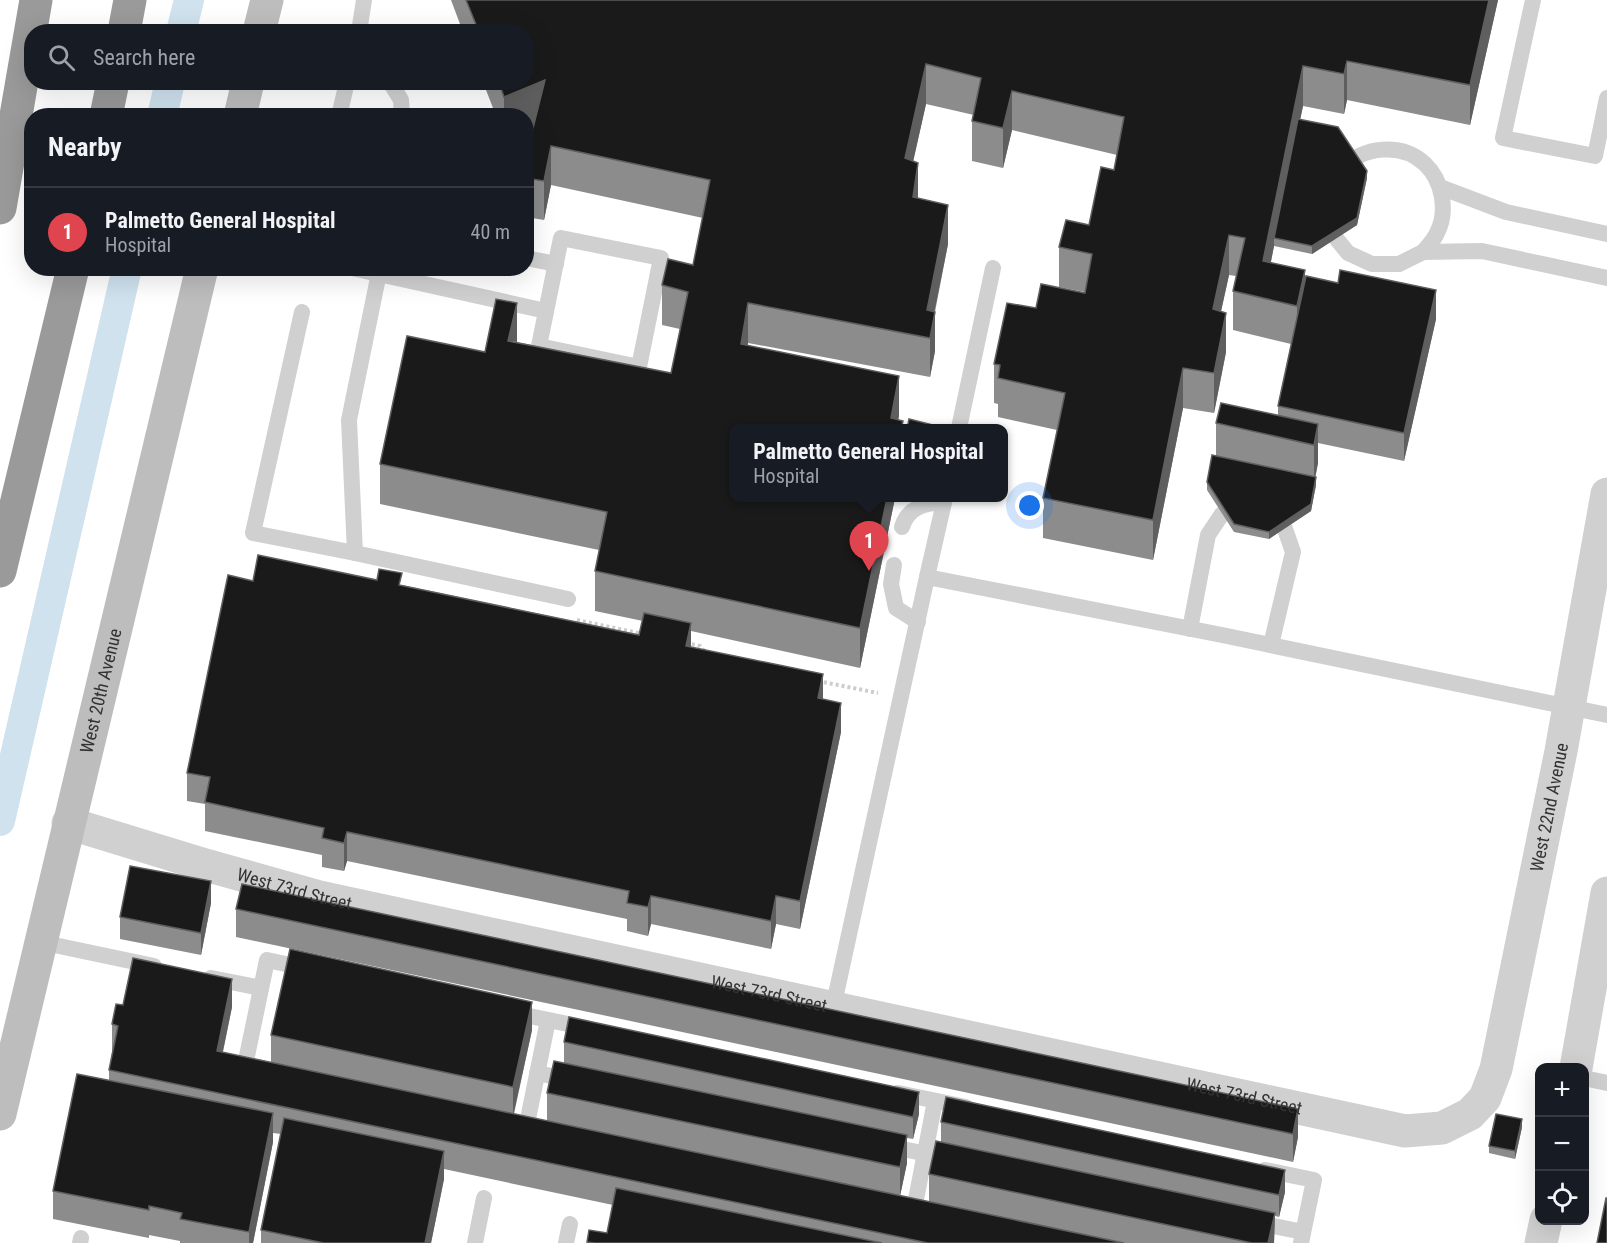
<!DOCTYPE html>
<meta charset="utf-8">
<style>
body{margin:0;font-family:"Roboto Condensed",sans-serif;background:#20242c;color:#f1f3f6}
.controls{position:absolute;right:18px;bottom:18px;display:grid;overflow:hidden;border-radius:12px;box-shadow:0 6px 24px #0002}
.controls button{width:54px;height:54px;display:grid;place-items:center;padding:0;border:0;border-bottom:2px solid #363941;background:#171b24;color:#f1f3f6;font:30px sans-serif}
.you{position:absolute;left:1030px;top:506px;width:21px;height:21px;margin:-15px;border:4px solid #fff;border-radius:50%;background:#1a73e8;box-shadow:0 0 0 9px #1a73e833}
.badge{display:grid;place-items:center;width:39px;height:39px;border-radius:50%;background:#0b8043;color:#fff;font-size:20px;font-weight:700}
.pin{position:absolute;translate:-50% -50px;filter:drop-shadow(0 2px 3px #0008)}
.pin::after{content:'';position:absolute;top:32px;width:21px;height:18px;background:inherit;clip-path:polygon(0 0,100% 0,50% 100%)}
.popup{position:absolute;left:729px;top:424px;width:279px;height:78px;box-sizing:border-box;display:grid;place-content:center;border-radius:12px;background:#171b24;filter:drop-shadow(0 2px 4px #0005);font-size:20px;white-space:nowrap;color:#9ea1a6}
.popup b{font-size:22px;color:#f1f3f6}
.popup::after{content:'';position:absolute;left:50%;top:100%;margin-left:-12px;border:12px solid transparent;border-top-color:#171b24}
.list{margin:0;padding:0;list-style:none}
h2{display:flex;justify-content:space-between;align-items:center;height:78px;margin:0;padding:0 24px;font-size:26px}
h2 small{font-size:20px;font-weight:400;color:#9ea1a6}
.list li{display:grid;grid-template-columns:39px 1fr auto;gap:18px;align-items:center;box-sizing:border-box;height:90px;padding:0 24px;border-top:2px solid #363941}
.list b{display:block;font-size:22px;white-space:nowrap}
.list p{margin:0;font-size:20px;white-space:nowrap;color:#9ea1a6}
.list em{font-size:20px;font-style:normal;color:#9ea1a6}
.icon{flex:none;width:33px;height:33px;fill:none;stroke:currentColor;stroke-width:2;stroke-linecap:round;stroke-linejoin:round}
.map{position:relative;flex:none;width:1607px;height:1243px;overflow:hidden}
.search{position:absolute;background:#171b24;box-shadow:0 6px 24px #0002;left:24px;top:24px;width:510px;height:66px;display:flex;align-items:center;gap:15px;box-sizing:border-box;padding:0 21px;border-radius:24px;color:#9ea1a6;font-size:22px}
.panel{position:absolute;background:#171b24;box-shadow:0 6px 24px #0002;left:24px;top:108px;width:510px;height:168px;border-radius:24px}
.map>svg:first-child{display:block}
</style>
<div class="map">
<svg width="1607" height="1243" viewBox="0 0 1607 1243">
<rect width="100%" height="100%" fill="#fff"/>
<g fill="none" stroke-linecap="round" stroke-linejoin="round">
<g stroke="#cfe2ee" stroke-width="30">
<polyline points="181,32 189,0"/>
<polyline points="162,116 170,82"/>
<polyline points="0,821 127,268"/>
</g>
<g stroke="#cdcdcd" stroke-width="4" stroke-dasharray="3 3" stroke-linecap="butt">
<polyline points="577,620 643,634"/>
<polyline points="686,643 700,646 705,652"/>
<polyline points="818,681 878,693"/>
</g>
<g stroke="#d0d0d0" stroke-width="16">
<polyline points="1533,0 1503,138 1595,156 1607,98"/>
<polyline points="359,32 364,0"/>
<polyline points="390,82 401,100 402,116"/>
<polyline points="339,116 347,82"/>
<path d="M1342 169C1362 146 1402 142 1425 164 1443 181 1448 212 1437 233 1434 240 1428 246 1423 252"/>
<polyline points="1440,187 1506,212 1607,234"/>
<polyline points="1328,217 1331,232 1348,253 1372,264 1399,264 1423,252 1482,251 1607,278"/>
<polygon points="561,238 661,258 639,367 539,346"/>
<polyline points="526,258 556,264"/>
<polyline points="352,268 546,311"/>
<polyline points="380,268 349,420 355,553 568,599"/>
<polyline points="302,312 253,533 355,553"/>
<polyline points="959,428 993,268"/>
<path d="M902 527C908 507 925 503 944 502"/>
<polyline points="894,565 891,584 896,608 918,622"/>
<polyline points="927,577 945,498"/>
<polyline points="1190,629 1208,535 1222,514"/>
<polyline points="1271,645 1293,552 1285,529"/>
<polyline points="40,942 154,966"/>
<polyline points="211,978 261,988"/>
<polyline points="833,1008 927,577 1222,635 1607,715"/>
<polyline points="510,1012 587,1028"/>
<polyline points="537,1073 571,1080"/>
<polyline points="246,1075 243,1075 267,960 309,969"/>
<polyline points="1584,1078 1607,1083"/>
<polyline points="898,1093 966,1107"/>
<polyline points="525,1134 548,1020"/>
<polyline points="887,1146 953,1159"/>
<polyline points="1265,1170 1314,1180 1301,1243"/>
<polyline points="913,1215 935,1101"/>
<polyline points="1254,1222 1303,1232"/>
<polyline points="80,1243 81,1238"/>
<polyline points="475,1243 484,1198"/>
<polyline points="566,1243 570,1224"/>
</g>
<g stroke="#d0d0d0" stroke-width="33">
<path id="s1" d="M68 823 202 864 319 897 1405 1131 1442 1128 1470 1114 1485 1098 1496 1069 1561 751 1607 494"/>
<polyline points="1576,1068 1607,893"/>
<polyline points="1541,1243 1546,1220"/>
</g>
<g stroke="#bdbdbd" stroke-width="33">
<polyline points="259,32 267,0"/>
<polyline points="240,116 248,82"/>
<path id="s2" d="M0 1114 202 268"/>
</g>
<g stroke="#9a9a9a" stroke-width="33">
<polyline points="124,32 130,0"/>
<polyline points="106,116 113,82"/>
<polyline points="0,208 36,0"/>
<polyline points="0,571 73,268"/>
</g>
</g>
<g fill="#8c8c8c">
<polygon points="451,0 1498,0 1470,125 1347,100 1344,114 1303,106 1300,119 1367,178 1357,225 1312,254 1274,246 1271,262 1305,281 1436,319 1404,461 1318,443 1318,463 1315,477 1316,485 1311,511 1269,539 1234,532 1207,490 1207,482 1216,455 1216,423 1278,415 1278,406 1291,344 1233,330 1233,291 1236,276 1229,275 1221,311 1226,352 1214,413 1183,408 1153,560 1043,538 1043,498 1057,430 998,417 998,404 994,403 994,364 1036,308 1085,293 1085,292 1059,287 1059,247 1089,225 1114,170 1117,155 1012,130 1003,168 972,161 972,121 974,115 926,104 913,161 918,198 948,244 935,312 935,351 930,377 748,343 748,345 899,416 898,420 903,429 895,498 860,668 691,631 691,647 823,699 841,732 800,929 776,924 771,949 651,924 648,936 627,931 627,919 347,861 344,871 322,867 322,855 205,831 205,804 187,801 187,773 253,581 402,585 639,635 643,621 595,611 595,571 599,550 380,504 380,464 485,352 517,342 671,373 680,329 662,325 662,285 693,265 703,218 551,185 544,220 526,217 526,156 534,125 526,128 526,116 496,116 483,82 526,82 526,32 463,32"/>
<polygon points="211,903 201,955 120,939 120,917"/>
<polygon points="236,909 1298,1109 1298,1137 1293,1162 236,937"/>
<polygon points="123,1005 232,1007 223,1052 271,1062 271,1035 532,1030 514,1114 547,1121 547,1093 564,1063 564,1042 919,1114 913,1139 907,1138 907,1163 900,1196 929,1202 929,1174 941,1142 941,1122 1285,1192 1279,1217 1275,1216 1274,1243 587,1243 589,1230 607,1233 613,1205 444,1169 444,1179 431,1243 261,1243 261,1230 281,1134 273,1133 273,1142 253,1243 180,1243 180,1241 149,1235 149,1238 53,1219 53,1191 109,1080 109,1070 112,1053 112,1024"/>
<polygon points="1522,1127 1515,1159 1489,1153 1489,1146"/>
</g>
<g fill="#5f5f5f">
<polygon points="1489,0 1498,0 1470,125 1470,85"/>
<polygon points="1347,61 1347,100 1344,114 1344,74"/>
<polygon points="926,64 926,104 905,198 905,158"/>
<polygon points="1303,66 1303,106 1276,239 1274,238 1274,246 1263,300 1263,261"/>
<polygon points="545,80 545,120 526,128 526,116 504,116 504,97"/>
<polygon points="1012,91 1012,130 1003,168 1003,128"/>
<polygon points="551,146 551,185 544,220 544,181"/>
<polygon points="918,163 918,202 913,197"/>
<polygon points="1367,171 1367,178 1357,225 1312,254 1312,246"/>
<polygon points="948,205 948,244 929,338 927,310"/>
<polygon points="1229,235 1229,275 1213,348 1213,309"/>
<polygon points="1305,270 1305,309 1297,345 1297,306"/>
<polygon points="1436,290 1436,319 1404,461 1404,433"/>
<polygon points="517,303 517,342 508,341"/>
<polygon points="748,303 748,343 741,383 741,344"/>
<polygon points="935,312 935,351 930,377 930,338"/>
<polygon points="1226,313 1226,352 1214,413 1214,373"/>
<polygon points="1183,368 1183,408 1153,560 1153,520"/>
<polygon points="899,376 899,416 896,429 891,418"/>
<polygon points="1318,424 1318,463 1314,484 1314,445"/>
<polygon points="1316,477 1316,485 1311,511 1269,539 1269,532"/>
<polygon points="887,498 895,498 860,668 860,628"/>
<polygon points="691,623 691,651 686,646"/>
<polygon points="823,674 823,703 818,698"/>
<polygon points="841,703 841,732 800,929 800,901"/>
<polygon points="347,832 347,861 344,871 344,843"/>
<polygon points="211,881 211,903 201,955 201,933"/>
<polygon points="651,896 651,924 648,936 648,907"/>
<polygon points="776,896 776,924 771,949 771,921"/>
<polygon points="232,979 232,1007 217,1079 217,1051"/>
<polygon points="532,1002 532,1030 513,1116 513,1087"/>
<polygon points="919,1092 919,1114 913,1139 913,1117"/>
<polygon points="1298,1109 1298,1137 1293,1162 1293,1134"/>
<polygon points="273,1113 273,1142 253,1243 249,1243 249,1232"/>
<polygon points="1522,1119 1522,1127 1515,1159 1515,1151"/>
<polygon points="907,1135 907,1163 900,1196 900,1167"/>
<polygon points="444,1151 444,1179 431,1243 425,1243"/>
<polygon points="1285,1170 1285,1192 1279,1217 1279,1195"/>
<polygon points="1275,1213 1274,1243 1268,1243"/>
</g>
<g fill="#1a1a1a" stroke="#5f5f5f" stroke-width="1.5">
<polygon points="466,0 1489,0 1470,85 1347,61 1344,74 1303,66 1263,261 1305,270 1297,306 1233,291 1245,238 1229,235 1213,309 1226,313 1214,373 1183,368 1153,520 1043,498 1065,393 998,378 1000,365 994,364 1007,303 1036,308 1041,284 1085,293 1092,254 1059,247 1066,220 1089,225 1101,167 1114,170 1124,117 1012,91 1003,128 972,121 981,78 926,64 905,158 918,163 913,197 948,205 927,310 935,312 930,338 748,303 741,344 899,376 891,418 903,421 901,429 734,429 734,498 887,498 860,628 595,571 607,512 380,464 407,336 485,352 496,299 517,303 508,341 671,373 688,292 662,285 668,259 693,265 710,180 551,146 544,181 526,178 526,156 545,80 504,97 499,82 526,82 526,32 479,32"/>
<polygon points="1298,119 1338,127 1367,171 1357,218 1312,246 1274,238"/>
<polygon points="1340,270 1436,290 1404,433 1278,406 1306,276 1338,283"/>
<polygon points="1221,403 1318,424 1314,445 1216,423"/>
<polygon points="909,419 933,425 932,429 907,429"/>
<polygon points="1212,455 1316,477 1311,504 1269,532 1234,524 1207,482"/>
<polygon points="258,555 377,580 379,569 402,573 399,585 639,635 644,613 691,623 686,646 823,674 818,698 841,703 800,901 776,896 771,921 651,896 648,907 627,903 629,891 347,832 344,843 322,838 324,828 205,802 210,777 187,773 228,575 253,581"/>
<polygon points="130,866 211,881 201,933 120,917"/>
<polygon points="242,884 1298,1109 1293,1134 236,909"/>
<polygon points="290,949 532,1002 513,1087 271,1035"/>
<polygon points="133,958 232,979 217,1051 1124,1243 928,1243 109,1070 118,1026 112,1024 116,1004 123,1005"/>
<polygon points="569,1017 919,1092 913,1117 564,1042"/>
<polygon points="554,1061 907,1135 900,1167 547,1093"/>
<polygon points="77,1074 273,1113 249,1232 180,1219 182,1213 149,1206 149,1210 53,1191"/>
<polygon points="946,1097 1285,1170 1279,1195 941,1122"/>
<polygon points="1496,1114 1522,1119 1515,1151 1489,1146"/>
<polygon points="284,1118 444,1151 425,1243 324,1243 261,1230"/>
<polygon points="936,1141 1275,1213 1268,1243 1252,1243 929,1174"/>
<polygon points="616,1188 882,1243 595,1243 587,1242 589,1230 607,1233"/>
<polygon points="1606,1198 1607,1198 1607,1243 1597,1243"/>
</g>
<g text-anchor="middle" stroke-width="6" stroke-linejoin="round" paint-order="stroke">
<g font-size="18" fill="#333" stroke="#fff">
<text dy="6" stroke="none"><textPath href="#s2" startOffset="435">West 20th Avenue</textPath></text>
<text dy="6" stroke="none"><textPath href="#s1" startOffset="1761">West 22nd Avenue</textPath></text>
<text dy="6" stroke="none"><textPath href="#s1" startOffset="236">West 73rd Street</textPath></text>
<text dy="6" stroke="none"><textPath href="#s1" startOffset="722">West 73rd Street</textPath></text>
<text dy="6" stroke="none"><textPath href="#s1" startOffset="1208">West 73rd Street</textPath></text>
</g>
</g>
</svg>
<div class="controls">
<button>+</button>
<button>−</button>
<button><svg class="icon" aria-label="locate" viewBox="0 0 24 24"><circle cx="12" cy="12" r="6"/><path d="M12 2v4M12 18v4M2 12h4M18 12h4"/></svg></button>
</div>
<div class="you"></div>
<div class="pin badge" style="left:869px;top:571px;background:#e0444e">1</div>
<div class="popup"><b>Palmetto General Hospital</b>Hospital</div>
<div class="search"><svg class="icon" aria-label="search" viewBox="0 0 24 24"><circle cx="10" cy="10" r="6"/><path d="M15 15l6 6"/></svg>Search here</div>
<section class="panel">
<h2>Nearby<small></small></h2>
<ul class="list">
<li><span class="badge" style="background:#e0444e">1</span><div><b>Palmetto General Hospital</b><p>Hospital</p></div><em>40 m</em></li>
</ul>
</section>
</div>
